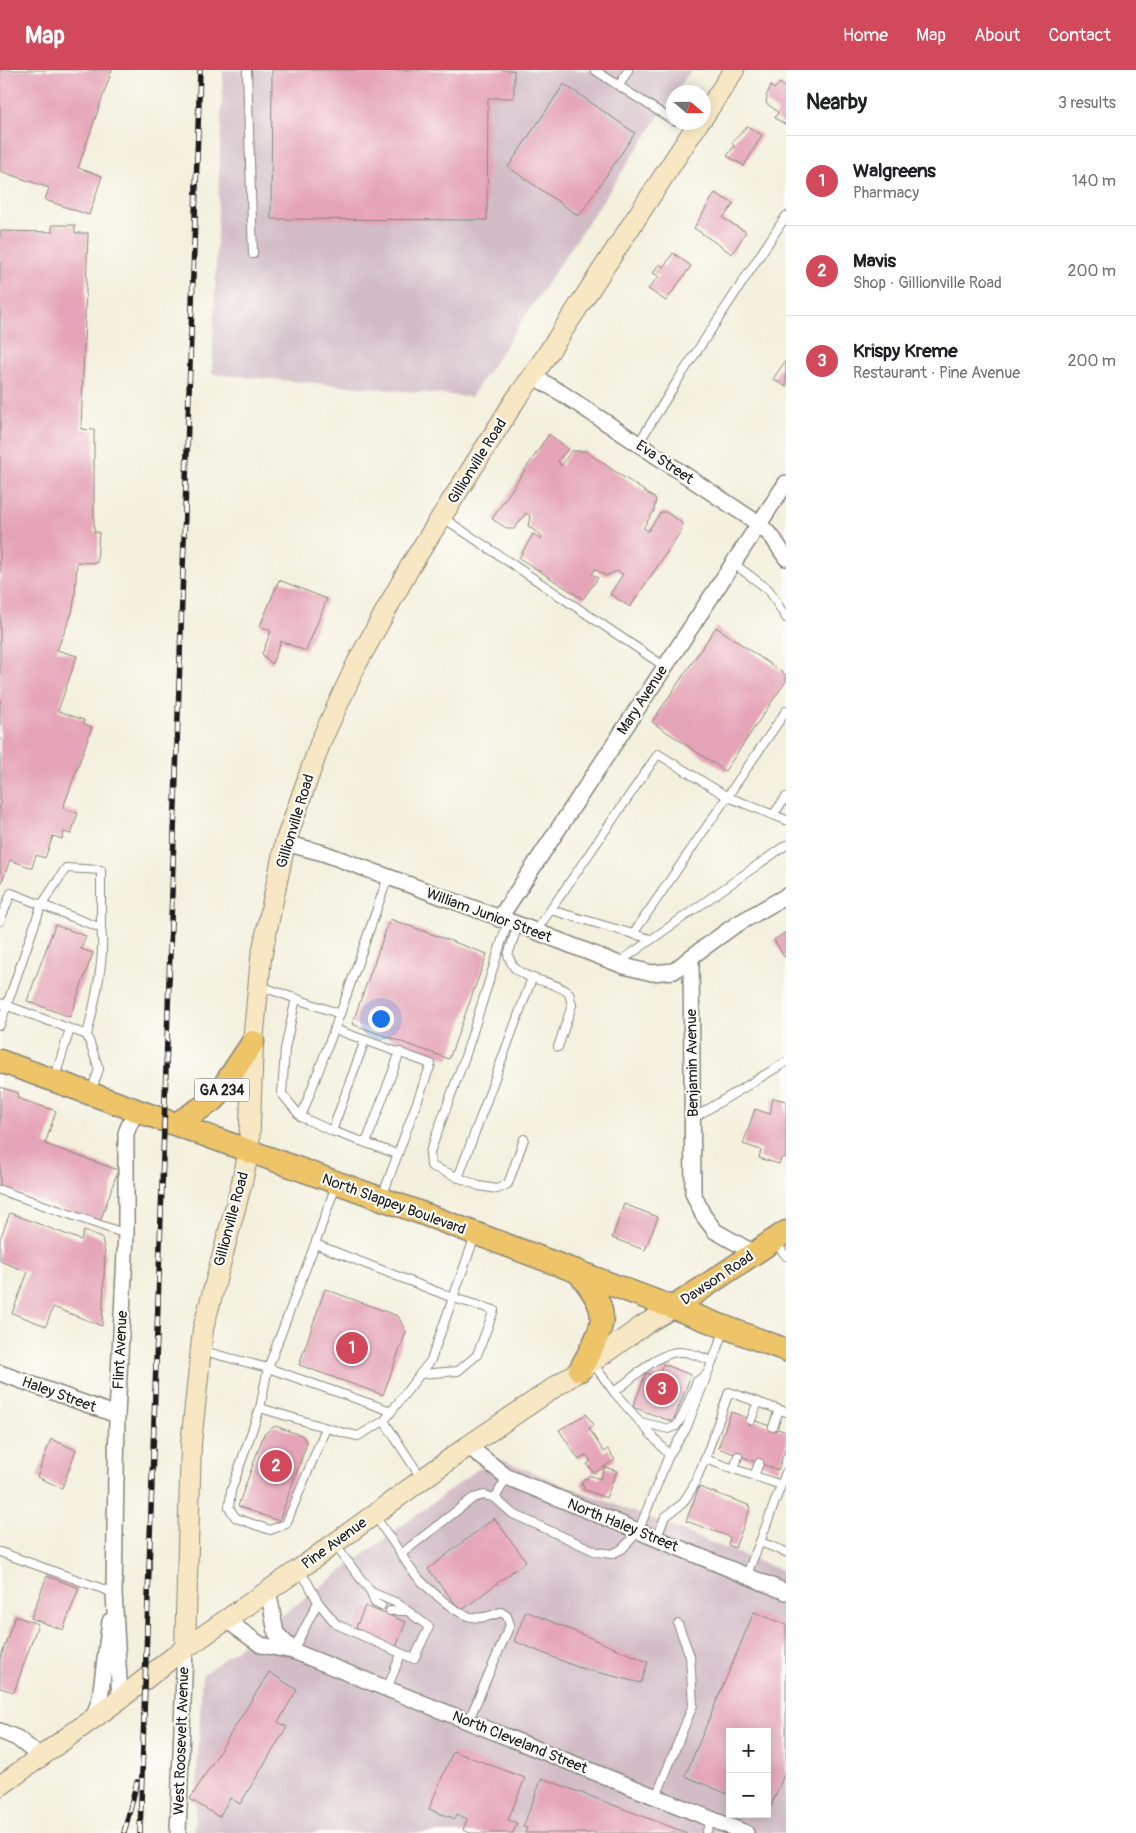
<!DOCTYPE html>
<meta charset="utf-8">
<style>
body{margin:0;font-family:Pangolin,sans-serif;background:#f2f2f2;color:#202124}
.controls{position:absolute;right:15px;bottom:15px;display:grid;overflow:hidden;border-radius:0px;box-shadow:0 2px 12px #0003}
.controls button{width:45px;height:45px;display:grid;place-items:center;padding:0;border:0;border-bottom:1px solid #e0e0e0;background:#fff;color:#202124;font:25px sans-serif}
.compass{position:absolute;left:666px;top:15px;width:45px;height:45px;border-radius:50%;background:#fff;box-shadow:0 2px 12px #0003;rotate:110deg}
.you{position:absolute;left:380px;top:948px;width:18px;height:18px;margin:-12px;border:4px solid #fff;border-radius:50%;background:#1a73e8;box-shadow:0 0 0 8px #1a73e833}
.badge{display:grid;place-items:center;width:32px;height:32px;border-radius:50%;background:#d1495b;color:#fff;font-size:16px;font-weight:700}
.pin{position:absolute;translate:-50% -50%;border:2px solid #fff;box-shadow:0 1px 5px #0006}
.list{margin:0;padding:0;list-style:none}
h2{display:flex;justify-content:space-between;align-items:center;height:65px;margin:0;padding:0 20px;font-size:21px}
h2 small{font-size:16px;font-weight:400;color:#757577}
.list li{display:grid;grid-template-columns:32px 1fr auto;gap:15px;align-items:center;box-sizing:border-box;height:90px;padding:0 20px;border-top:1px solid #e0e0e0}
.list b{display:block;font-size:19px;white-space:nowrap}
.list p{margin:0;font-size:16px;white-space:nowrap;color:#757577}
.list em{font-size:16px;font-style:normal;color:#757577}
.map{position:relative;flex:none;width:786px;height:1763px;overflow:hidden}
header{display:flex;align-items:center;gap:30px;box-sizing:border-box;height:70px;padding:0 25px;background:#d1495b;color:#fff}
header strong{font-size:24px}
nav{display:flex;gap:28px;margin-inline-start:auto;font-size:18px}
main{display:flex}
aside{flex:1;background:#fff}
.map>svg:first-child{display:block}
</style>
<header>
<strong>Map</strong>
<nav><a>Home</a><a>Map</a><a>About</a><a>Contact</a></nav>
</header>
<main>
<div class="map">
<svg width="786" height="1763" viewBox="0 0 786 1763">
<rect width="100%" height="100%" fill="#fdfcf7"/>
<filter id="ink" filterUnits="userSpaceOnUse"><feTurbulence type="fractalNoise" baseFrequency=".02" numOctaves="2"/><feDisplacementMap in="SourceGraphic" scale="10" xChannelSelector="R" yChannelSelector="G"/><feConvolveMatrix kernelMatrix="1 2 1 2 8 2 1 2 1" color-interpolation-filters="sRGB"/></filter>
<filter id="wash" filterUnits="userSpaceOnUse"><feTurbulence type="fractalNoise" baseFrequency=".0096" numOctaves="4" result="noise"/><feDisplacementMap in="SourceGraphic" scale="20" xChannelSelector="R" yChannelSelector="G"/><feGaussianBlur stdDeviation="1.12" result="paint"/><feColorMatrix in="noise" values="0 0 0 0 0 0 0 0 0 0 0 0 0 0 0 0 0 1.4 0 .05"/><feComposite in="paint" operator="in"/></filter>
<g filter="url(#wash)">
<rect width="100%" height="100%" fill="#f3f0dd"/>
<g fill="#d2bdc7" fill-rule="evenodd">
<polygon points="223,0 691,0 676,22 674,22 673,26 471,327 212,304"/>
<path d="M494 1387 786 1502V1763H715L708 1760 707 1763H194L202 1605ZM730 1662H767V1744H730Z"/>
</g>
<g id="blocks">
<g fill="#e5a4b7">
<polygon points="0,0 112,0 78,98 102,106 89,145 45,130 49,118 0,101"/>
<polygon points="272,0 514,0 514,28 488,28 487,150 271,149"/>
<polygon points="780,13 786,18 786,55 775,48 778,42 766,33 767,27 766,26 771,16 774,19"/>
<polygon points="564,14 635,63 579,146 508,97"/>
<polygon points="747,56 762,65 744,96 727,86 734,76 732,73"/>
<polygon points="715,123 734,134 723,148 746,162 732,184 694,158"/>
<polygon points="52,155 75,155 75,163 88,163 81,359 94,360 94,462 99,462 97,493 77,492 75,525 72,543 57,580 77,586 58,641 84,650 84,654 92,657 63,738 78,743 71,764 64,762 62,769 53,766 45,788 36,785 32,798 10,790 0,817 0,161 52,162"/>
<polygon points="673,183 691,196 666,231 648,219 659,206 653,203 659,194 664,197"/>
<polygon points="786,290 786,317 773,309"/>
<polygon points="549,364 568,379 558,391 561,396 571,381 585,381 656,429 654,441 643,458 648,461 661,442 666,442 682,453 681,461 630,537 610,524 623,504 617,501 606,506 595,499 592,504 598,508 583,529 519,488 533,464 541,470 542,466 528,456 530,446 526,443 514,459 508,459 492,449"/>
<polygon points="279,510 327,529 306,581 281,571 272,594 262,584 271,561 260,556"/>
<polygon points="716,557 786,605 786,611 725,701 652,652"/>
<polygon points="390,849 487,884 449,989 352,954"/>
<polygon points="55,855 86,866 81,879 93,883 70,947 27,931"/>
<polygon points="786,862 786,886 784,887 774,870"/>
<polygon points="0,1017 18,1023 17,1028 56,1041 45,1074 118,1100 100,1152 0,1117"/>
<polygon points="773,1028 786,1031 786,1088 782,1087 779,1094 759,1088 761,1080 743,1074 755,1039 770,1044"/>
<polygon points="624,1134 658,1147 645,1180 612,1168"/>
<polygon points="10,1143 81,1170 84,1161 102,1168 105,1183 102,1256 53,1237 46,1256 12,1243 28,1202 0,1191 0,1169"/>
<polygon points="325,1219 398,1246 406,1262 383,1325 299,1295"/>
<polygon points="663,1294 691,1305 673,1352 633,1337 646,1303 658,1307"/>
<polygon points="731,1342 786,1362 786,1377 778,1400 718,1378"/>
<polygon points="586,1344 594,1355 589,1359 604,1382 608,1379 615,1390 594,1403 587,1394 591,1391 586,1385 579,1390 559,1360"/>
<polygon points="275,1356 303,1366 307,1373 279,1451 238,1436 264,1364"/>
<polygon points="51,1369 76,1380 62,1418 37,1407"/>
<polygon points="605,1397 617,1401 606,1428 583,1419 584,1416 581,1415 584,1408 587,1409 589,1405 600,1409"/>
<polygon points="699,1417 751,1436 735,1478 728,1475 730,1467 686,1451"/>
<polygon points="494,1448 526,1491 461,1541 428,1499"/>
<polygon points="47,1506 79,1518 63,1560 31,1548"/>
<polygon points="365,1536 406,1552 396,1577 355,1560"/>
<polygon points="526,1541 648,1592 641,1613 577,1597 514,1571"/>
<polygon points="754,1542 786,1555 786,1700 769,1741 767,1740 767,1662 730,1662 730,1725 685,1706"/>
<polygon points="15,1546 38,1554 14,1622 0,1618 0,1589"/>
<polygon points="269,1602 297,1620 278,1652 287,1657 240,1734 230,1728 219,1747 190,1729"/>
<polygon points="453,1681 525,1708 508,1750 517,1753 513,1763 470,1763 463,1760 467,1749 457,1744 455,1749 429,1739"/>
<polygon points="542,1708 687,1763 525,1763 527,1758 523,1757"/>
</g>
</g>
</g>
<g filter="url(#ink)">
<use href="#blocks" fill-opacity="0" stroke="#88867c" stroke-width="1"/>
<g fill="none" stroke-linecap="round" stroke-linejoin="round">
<g stroke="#88867c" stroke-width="10">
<g id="service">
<polyline points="247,0 253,184"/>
<polyline points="595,0 619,16"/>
<polyline points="628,0 619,16 674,51"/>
<polyline points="638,374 676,313 786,146"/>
<polyline points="442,447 664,596"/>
<polyline points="733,493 769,520 786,548"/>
<polyline points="773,745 786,727"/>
<polyline points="551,840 633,864"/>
<polyline points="0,851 11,823 101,858 101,800 66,798 41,836 0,955"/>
<polyline points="508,851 465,987 430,1082 431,1096 479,1116 497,1119 508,1114 524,1069"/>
<path d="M518 855 508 885C510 890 512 896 516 899 531 912 553 910 569 923L572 935 558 977"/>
<polyline points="536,861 658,684 728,727 786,750"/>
<polyline points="651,869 633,864 786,641"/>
<polyline points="618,893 786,775"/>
<polyline points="260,916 340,944 301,1047 332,1061 397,1084"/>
<polyline points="296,928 285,979 282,1024 301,1047"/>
<path d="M0 933 87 965C94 936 106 886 101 858"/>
<polyline points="340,944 388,807"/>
<polyline points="334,959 431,994 382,1127"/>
<polyline points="87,965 99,999 91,1022"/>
<polyline points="55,1007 70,959"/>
<polyline points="692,1049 786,992"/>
<polyline points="332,1061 365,970"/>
<polyline points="366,1073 400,982"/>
<polyline points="458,1108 532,908"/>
<polyline points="0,1120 126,1164"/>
<polyline points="775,1172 786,1186"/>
<polyline points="315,1174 336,1115"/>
<polyline points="203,1281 268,1298 260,1338 344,1363 358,1366 384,1351"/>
<polyline points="592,1292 614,1322 669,1385"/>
<path d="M614 1322C631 1310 660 1280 681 1282 691 1282 703 1288 712 1291"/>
<polyline points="260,1338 231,1421 229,1438 236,1448 270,1460 286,1454 326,1358"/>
<polyline points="391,1341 268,1298 315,1174 453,1228 494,1240 477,1285 458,1301 420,1304"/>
<polyline points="751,1350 758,1332"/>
<polyline points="640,1352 669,1359 676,1356 682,1347 697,1311 707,1304"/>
<polyline points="773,1357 779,1340"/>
<polyline points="705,1389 781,1415"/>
<polyline points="734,1399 738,1386"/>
<polyline points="786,1402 760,1472 786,1482"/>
<polyline points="754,1406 759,1393"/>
<polyline points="422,1409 384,1351 431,1290 475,1166"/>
<polyline points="495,1428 507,1407"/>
<polyline points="375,1446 401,1484"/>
<polyline points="656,1469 665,1447 682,1434 693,1417 705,1389 729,1322 786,1342"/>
<polyline points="0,1482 114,1523"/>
<polyline points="299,1501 308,1513 318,1532 336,1554 414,1589 429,1557 397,1533 371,1522 344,1487 335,1474"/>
<polyline points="746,1506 760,1472"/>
<polyline points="371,1522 375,1533 381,1536"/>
<polyline points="390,1541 405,1541"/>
<polyline points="293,1581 318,1532"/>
<polyline points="387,1619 401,1584"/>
<path d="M468 1652 510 1555 507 1546 501 1542C491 1546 482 1549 471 1547 455 1544 425 1516 414 1503 409 1497 405 1490 401 1484L473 1428 484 1425 495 1428 513 1444 597 1482 612 1484 622 1479 638 1462 669 1385 686 1359 725 1259"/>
<polyline points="656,1727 693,1635 690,1586 678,1554"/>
<polyline points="706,1763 712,1749"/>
</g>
</g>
<g stroke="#88867c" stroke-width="18">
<g id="minor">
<polyline points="533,306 563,324 759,454 773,468 786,488"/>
<polyline points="285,773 323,783 522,856 624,896 652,903 674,901 691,887"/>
<polyline points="499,849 786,413"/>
<polyline points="754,1183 715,1161 703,1145 693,1123 691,887 734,856 786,826"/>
<polyline points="0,1303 117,1345"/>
<polyline points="468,1376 507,1407 786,1522"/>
<polyline points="268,1519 276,1563 293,1581"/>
<polyline points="226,1550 261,1575 293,1581 746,1763"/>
<polyline points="120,1629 114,1523 117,1345 126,1164 126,1063 136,1039"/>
<polyline points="93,1649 100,1628 110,1551"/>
<polyline points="0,1661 17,1668 41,1687"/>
<polyline points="178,1763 185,1579"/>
</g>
</g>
<g stroke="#88867c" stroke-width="22">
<g id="secondary">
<polyline points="704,46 734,0"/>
<polyline points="185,1579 191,1374 203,1259 241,1116 249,1081 253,972 261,888 285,773 321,671 357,593 411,495 516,329 533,306 699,52"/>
<polyline points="0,1716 120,1629 177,1584 298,1500 468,1376 592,1292 644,1255 674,1237"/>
</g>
</g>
<g stroke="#88867c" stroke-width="25">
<g id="primary">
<polyline points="0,991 421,1143 786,1280"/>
<polyline points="176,1054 215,1029 253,972"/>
<path d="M577 1201C614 1245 605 1253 580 1300"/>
<polyline points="674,1237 786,1162"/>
</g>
</g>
<use href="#service" stroke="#fff" stroke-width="8"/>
<use href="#minor" stroke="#fff" stroke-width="15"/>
<use href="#secondary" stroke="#f8e7c3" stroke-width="20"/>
<use href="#primary" stroke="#eec469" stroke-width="22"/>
<g stroke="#1c1c1c" stroke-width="5.5">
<g id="rail">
<polyline points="124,1763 137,1712"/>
<polyline points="140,1763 200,0"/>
</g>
</g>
<use href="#rail" stroke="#fdfcf7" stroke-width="4" stroke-dasharray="11" stroke-linecap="butt"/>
</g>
</g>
<g text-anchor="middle" stroke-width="4.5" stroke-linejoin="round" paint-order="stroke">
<rect fill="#fdfcf7" stroke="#605f5e" stroke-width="1" x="194.5" y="1008.5" width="55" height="23" rx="4"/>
<g font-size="14" font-weight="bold" fill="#1c1c1c">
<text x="222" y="1025">GA 234</text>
</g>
<g font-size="15" fill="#1c1c1c" stroke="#fdfcf7">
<text transform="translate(477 391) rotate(-58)" y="5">Gillionville Road</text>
<text transform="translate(665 392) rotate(34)" y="5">Eva Street</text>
<text transform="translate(642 630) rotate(-57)" y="5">Mary Avenue</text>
<text transform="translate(295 751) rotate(-73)" y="5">Gillionville Road</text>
<text transform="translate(489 845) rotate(20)" y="5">William Junior Street</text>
<text transform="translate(692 993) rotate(-91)" y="5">Benjamin Avenue</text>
<text transform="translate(394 1134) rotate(20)" y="5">North Slappey Boulevard</text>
<text transform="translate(231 1149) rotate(-75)" y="5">Gillionville Road</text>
<text transform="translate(717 1208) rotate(-34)" y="5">Dawson Road</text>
<text transform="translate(120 1280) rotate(-87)" y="5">Flint Avenue</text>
<text transform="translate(59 1324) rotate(20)" y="5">Haley Street</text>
<text transform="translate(623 1455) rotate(22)" y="5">North Haley Street</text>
<text transform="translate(334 1473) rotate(-36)" y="5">Pine Avenue</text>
<text transform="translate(181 1671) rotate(-88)" y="5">West Roosevelt Avenue</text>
<text transform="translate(520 1672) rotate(22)" y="5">North Cleveland Street</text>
</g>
</g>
</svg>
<div class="controls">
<button>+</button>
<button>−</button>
</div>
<svg class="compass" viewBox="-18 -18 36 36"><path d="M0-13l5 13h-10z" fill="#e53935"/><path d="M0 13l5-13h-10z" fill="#757577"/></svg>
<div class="you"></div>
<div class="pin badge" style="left:352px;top:1278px">1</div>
<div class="pin badge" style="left:276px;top:1396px">2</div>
<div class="pin badge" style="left:662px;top:1319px">3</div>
</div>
<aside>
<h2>Nearby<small>3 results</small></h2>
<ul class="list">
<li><span class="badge">1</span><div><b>Walgreens</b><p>Pharmacy</p></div><em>140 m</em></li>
<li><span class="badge">2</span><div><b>Mavis</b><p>Shop · Gillionville Road</p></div><em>200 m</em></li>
<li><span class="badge">3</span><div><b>Krispy Kreme</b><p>Restaurant · Pine Avenue</p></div><em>200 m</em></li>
</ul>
</aside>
</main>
